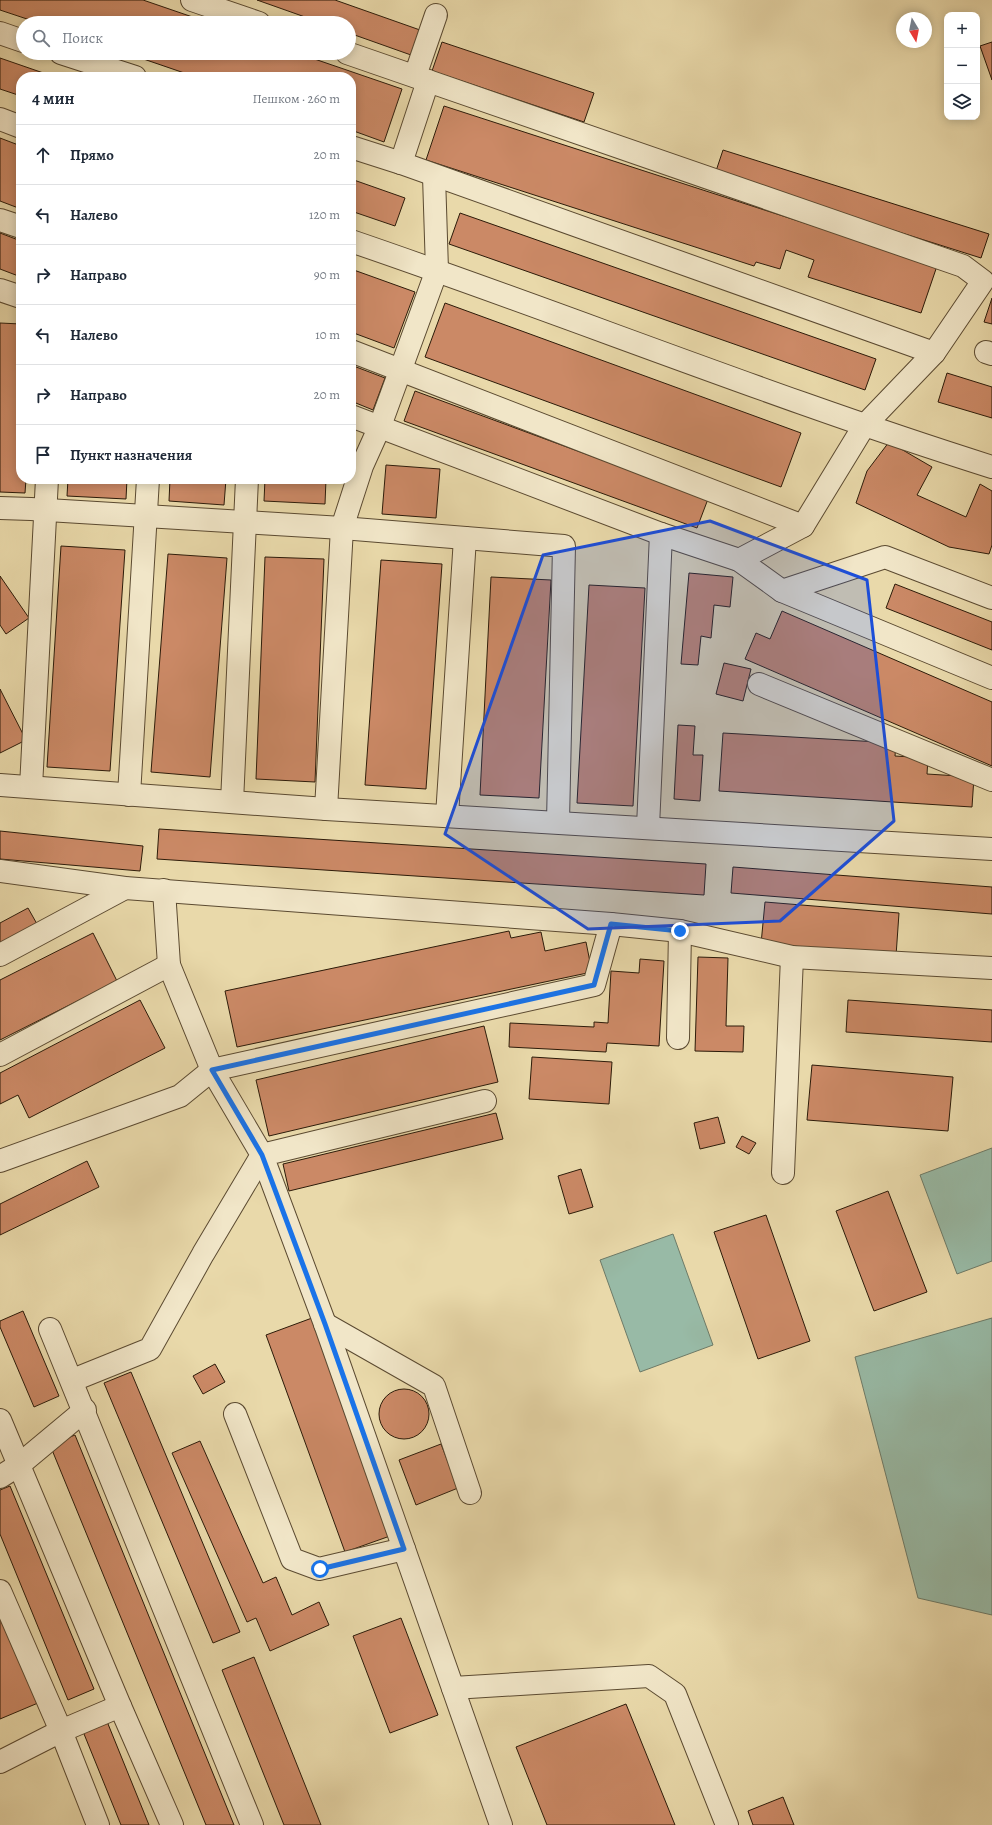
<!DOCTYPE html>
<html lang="ru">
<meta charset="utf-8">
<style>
body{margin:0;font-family:Alegreya,serif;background:#f2f2f3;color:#1f2937}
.controls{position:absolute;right:12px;top:12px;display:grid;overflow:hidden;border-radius:8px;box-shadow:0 2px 10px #0003}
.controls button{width:36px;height:36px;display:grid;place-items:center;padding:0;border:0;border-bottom:1px solid #e0e1e3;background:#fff;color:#1f2937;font:20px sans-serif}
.compass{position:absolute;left:896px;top:12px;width:36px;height:36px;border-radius:50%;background:#fff;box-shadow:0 2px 10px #0003;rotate:170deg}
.stop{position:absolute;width:12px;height:12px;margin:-9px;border:3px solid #1a73e8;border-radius:50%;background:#fff}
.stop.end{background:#1a73e8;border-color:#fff;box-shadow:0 1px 4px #0008}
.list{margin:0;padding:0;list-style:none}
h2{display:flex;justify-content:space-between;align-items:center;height:52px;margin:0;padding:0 16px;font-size:17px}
h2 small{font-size:13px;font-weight:400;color:#747a83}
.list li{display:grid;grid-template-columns:26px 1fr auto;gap:12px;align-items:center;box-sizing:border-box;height:60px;padding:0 16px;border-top:1px solid #e0e1e3}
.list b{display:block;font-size:15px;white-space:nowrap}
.list em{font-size:13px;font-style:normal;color:#747a83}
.icon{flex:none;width:22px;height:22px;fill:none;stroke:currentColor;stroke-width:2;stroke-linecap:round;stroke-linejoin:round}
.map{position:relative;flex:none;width:992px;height:1825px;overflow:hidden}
.search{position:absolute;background:#fff;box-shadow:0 2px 10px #0003;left:16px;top:16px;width:340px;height:44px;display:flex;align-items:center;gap:10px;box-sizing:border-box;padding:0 14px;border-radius:22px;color:#747a83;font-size:15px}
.panel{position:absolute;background:#fff;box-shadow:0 2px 10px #0003;left:16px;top:72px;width:340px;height:412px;border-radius:16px}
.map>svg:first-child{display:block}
</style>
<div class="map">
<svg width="992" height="1825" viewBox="0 0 992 1825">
<rect width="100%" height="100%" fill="#e9d9aa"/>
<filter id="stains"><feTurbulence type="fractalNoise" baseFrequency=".005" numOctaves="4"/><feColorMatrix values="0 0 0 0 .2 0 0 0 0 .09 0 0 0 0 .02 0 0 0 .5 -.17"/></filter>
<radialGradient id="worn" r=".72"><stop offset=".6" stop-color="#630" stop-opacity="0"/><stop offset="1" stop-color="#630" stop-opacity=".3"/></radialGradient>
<g fill="#98baa6" stroke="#6d7a67">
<polygon points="992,1148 992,1261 957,1274 920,1175"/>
<polygon points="673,1234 713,1345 640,1372 600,1260"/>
<polygon points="992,1318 992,1615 918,1598 855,1357"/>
</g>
<g fill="#cb8966" stroke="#2c1b09">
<polygon points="0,0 143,0 210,23 39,23 0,10"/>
<polygon points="257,0 335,0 420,30 411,55 349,33 349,23 322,23"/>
<polygon points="442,42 594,93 584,122 432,71"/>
<polygon points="992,42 992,80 980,46"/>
<polygon points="126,53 297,53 402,89 384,142 351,130 351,77 196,77"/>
<polygon points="0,58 55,77 21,77 21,96 0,89"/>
<polygon points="444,106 937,266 921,313 808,277 814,260 786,250 780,269 756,262 754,266 426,160"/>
<polygon points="0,138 21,146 21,209 0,201"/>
<polygon points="723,150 989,234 981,258 715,174"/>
<polygon points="351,179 405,198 395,226 351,211"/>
<polygon points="460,213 876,359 865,390 449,244"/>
<polygon points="0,233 21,241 21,277 0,269"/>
<polygon points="351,269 415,292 394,348 351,332"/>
<polygon points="992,298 992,324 984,322"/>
<polygon points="445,303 801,433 781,487 425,357"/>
<polygon points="0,323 21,324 21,479 26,479 25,493 0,492"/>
<polygon points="351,365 385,378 373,410 351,401"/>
<polygon points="947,373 992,387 992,418 938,402"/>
<polygon points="415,391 708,499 697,528 404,421"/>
<polygon points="889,442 932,467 917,495 966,517 980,484 992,491 992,545 989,554 949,547 856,503 867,471"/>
<polygon points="386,465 440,469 436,518 382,514"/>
<polygon points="68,479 127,479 126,499 67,496"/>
<polygon points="170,479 226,479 224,505 169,501"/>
<polygon points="265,479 326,479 325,504 264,501"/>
<polygon points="61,546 125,550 110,771 47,767"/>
<polygon points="168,554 227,558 210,777 151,772"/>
<polygon points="265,557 324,559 315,782 256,779"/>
<polygon points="381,560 442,564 426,789 365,785"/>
<polygon points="689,573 733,577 730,607 714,605 711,638 701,636 698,665 681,664"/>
<polygon points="0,576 29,618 6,634 0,625"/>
<polygon points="491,577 551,580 539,798 480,795"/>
<polygon points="895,584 992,622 992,650 886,608"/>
<polygon points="589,585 645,588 633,806 577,803"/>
<polygon points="782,611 992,702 992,766 745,659 756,633 770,639"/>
<polygon points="724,663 751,669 743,701 716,694"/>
<polygon points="0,689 26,740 0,753"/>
<polygon points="678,725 695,726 693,755 703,755 700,801 674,799"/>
<polygon points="723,733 896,743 895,756 928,758 927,774 974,777 972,807 719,791"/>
<polygon points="159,829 706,864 704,895 157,859"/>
<polygon points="0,831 143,846 140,871 0,859"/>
<polygon points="733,867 992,887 992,914 731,893"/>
<polygon points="765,902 899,913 896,956 761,944"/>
<polygon points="28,908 37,924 0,944 0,923"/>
<polygon points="509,931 511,938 541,932 545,951 586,942 592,972 237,1047 225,991"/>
<polygon points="93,933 117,981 0,1040 0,980"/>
<polygon points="698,957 728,958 726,1026 744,1026 743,1052 695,1051"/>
<polygon points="640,959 664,961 659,1046 607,1043 606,1052 509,1047 510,1023 594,1027 594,1022 608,1023 611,971 639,973"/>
<polygon points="140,1000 165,1048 29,1118 18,1095 0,1104 0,1073"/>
<polygon points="848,1000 992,1010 992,1042 846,1032"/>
<polygon points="484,1026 498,1082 269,1136 256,1080"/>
<polygon points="532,1057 612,1062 609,1104 529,1099"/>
<polygon points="812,1065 953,1077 948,1131 807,1120"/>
<polygon points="496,1113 503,1139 289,1191 283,1164"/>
<polygon points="718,1117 725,1143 700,1149 694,1123"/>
<polygon points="742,1136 756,1143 749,1154 736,1147"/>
<polygon points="87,1161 99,1187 0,1235 0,1204"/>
<polygon points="581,1169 593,1207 569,1214 558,1176"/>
<polygon points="888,1191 927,1292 874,1311 836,1211"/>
<polygon points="766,1215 810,1341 758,1359 714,1232"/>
<polygon points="23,1311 59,1396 34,1407 0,1327 0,1321"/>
<polygon points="312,1318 390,1536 345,1552 266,1335"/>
<polygon points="215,1364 225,1382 203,1394 193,1376"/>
<polygon points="131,1372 240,1632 213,1643 104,1383"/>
<circle cx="404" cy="1414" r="25"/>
<polygon points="75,1435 234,1825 206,1825 50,1445"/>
<polygon points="200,1441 263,1583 276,1577 292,1615 319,1602 329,1625 270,1651 256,1618 247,1622 172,1453"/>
<polygon points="441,1444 458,1488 416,1505 399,1460"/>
<polygon points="10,1486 94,1689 68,1700 0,1534 0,1490"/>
<polygon points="0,1617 38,1703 0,1719"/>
<polygon points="401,1618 438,1715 390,1733 353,1636"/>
<polygon points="254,1657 321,1825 284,1825 222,1670"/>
<polygon points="626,1704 675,1825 547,1825 516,1747"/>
<polygon points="106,1719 149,1825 121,1825 82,1729"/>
<polygon points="783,1797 794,1825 753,1825 748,1811"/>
</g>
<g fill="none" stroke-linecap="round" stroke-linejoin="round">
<g stroke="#5b4a31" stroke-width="24">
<g id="minor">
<polyline points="192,0 259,23"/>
<polyline points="0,33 23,41"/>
<polyline points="61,53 135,77"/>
<polyline points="347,53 963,266 983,281 934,353 864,426 803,526 739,560"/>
<polyline points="415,76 436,15"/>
<polyline points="0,119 21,127"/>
<polyline points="351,147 401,163 934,353"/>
<polyline points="401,163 428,81"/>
<polyline points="0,220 21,227"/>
<path d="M351 241C565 314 776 399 992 467"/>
<polyline points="0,290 21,297"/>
<polyline points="351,351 803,526"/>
<polyline points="986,352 992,354"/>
<polyline points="351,416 661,534 739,560 782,591 992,678"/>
<polyline points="0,508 31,509 342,528 564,546 558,822"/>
<polyline points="782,591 885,557 992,598"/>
<polyline points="759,684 992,780"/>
<polyline points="0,785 326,809 992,849"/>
<polyline points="31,787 47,479"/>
<polyline points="129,795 148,479"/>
<polyline points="232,802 247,479"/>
<polyline points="326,809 342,528 362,466 380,426 437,270 434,176"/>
<polyline points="447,816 465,538"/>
<polyline points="648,827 661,534"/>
<polyline points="0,871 125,888 611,924 680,931 792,957 992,968"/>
<polyline points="0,955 125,888"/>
<polyline points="678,1038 680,931"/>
<polyline points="0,1055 169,965"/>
<polyline points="485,1101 262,1155 325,1324 501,1825"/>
<polyline points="0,1161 180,1096 212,1070 594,985 611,924"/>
<polyline points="783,1173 792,957"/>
<polyline points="325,1324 434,1386 470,1493"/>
<polyline points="50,1329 252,1825"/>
<polyline points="73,1380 150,1349 203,1254 262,1155 212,1070 169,965 164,890"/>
<polyline points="235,1414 292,1559 319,1569 404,1549"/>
<polyline points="0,1420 120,1706 172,1825"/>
<polyline points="0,1477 19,1465 85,1410"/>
<polyline points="0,1591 61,1731 98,1825"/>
<polyline points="453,1688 649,1676 675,1694 727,1825"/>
<polyline points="0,1762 61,1731 120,1706"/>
</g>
</g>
<use href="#minor" stroke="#f1e6c8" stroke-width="22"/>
</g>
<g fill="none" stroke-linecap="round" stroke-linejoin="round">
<polyline stroke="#1a73e8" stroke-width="5" points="320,1569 404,1549 325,1324 262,1155 212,1070 594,985 611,924 680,931"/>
</g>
<path fill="#1d4ed8" fill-opacity="0.2" stroke="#1d4ed8" stroke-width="3" stroke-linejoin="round" d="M710 521 867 580 894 821 780 921 588 929 445 834 543 555Z"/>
<rect width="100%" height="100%" filter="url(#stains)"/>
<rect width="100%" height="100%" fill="url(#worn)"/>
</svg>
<div class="controls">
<button>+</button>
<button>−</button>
<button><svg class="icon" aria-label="layers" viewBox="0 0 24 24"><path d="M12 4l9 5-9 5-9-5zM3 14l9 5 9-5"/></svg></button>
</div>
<svg class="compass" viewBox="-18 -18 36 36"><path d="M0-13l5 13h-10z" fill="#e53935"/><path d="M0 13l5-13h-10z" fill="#747a83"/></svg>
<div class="stop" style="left:320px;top:1569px"></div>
<div class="stop end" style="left:680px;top:931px"></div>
<div class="search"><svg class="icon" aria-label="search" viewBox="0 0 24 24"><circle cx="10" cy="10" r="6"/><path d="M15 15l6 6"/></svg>Поиск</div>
<section class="panel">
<h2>4 мин<small>Пешком · 260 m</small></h2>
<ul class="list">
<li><svg class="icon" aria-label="ahead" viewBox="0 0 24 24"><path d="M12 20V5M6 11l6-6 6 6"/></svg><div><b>Прямо</b></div><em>20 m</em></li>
<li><svg class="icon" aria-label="left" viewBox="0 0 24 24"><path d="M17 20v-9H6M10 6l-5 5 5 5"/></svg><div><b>Налево</b></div><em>120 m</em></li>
<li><svg class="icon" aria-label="right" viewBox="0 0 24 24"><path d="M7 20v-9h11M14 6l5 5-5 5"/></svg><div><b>Направо</b></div><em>90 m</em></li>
<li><svg class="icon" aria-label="left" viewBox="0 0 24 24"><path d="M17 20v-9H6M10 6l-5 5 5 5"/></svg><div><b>Налево</b></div><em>10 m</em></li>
<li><svg class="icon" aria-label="right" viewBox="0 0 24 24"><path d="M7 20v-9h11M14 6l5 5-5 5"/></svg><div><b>Направо</b></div><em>20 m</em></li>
<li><svg class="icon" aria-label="arrive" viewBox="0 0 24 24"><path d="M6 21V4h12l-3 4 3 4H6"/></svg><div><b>Пункт назначения</b></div></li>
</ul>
</section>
</div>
